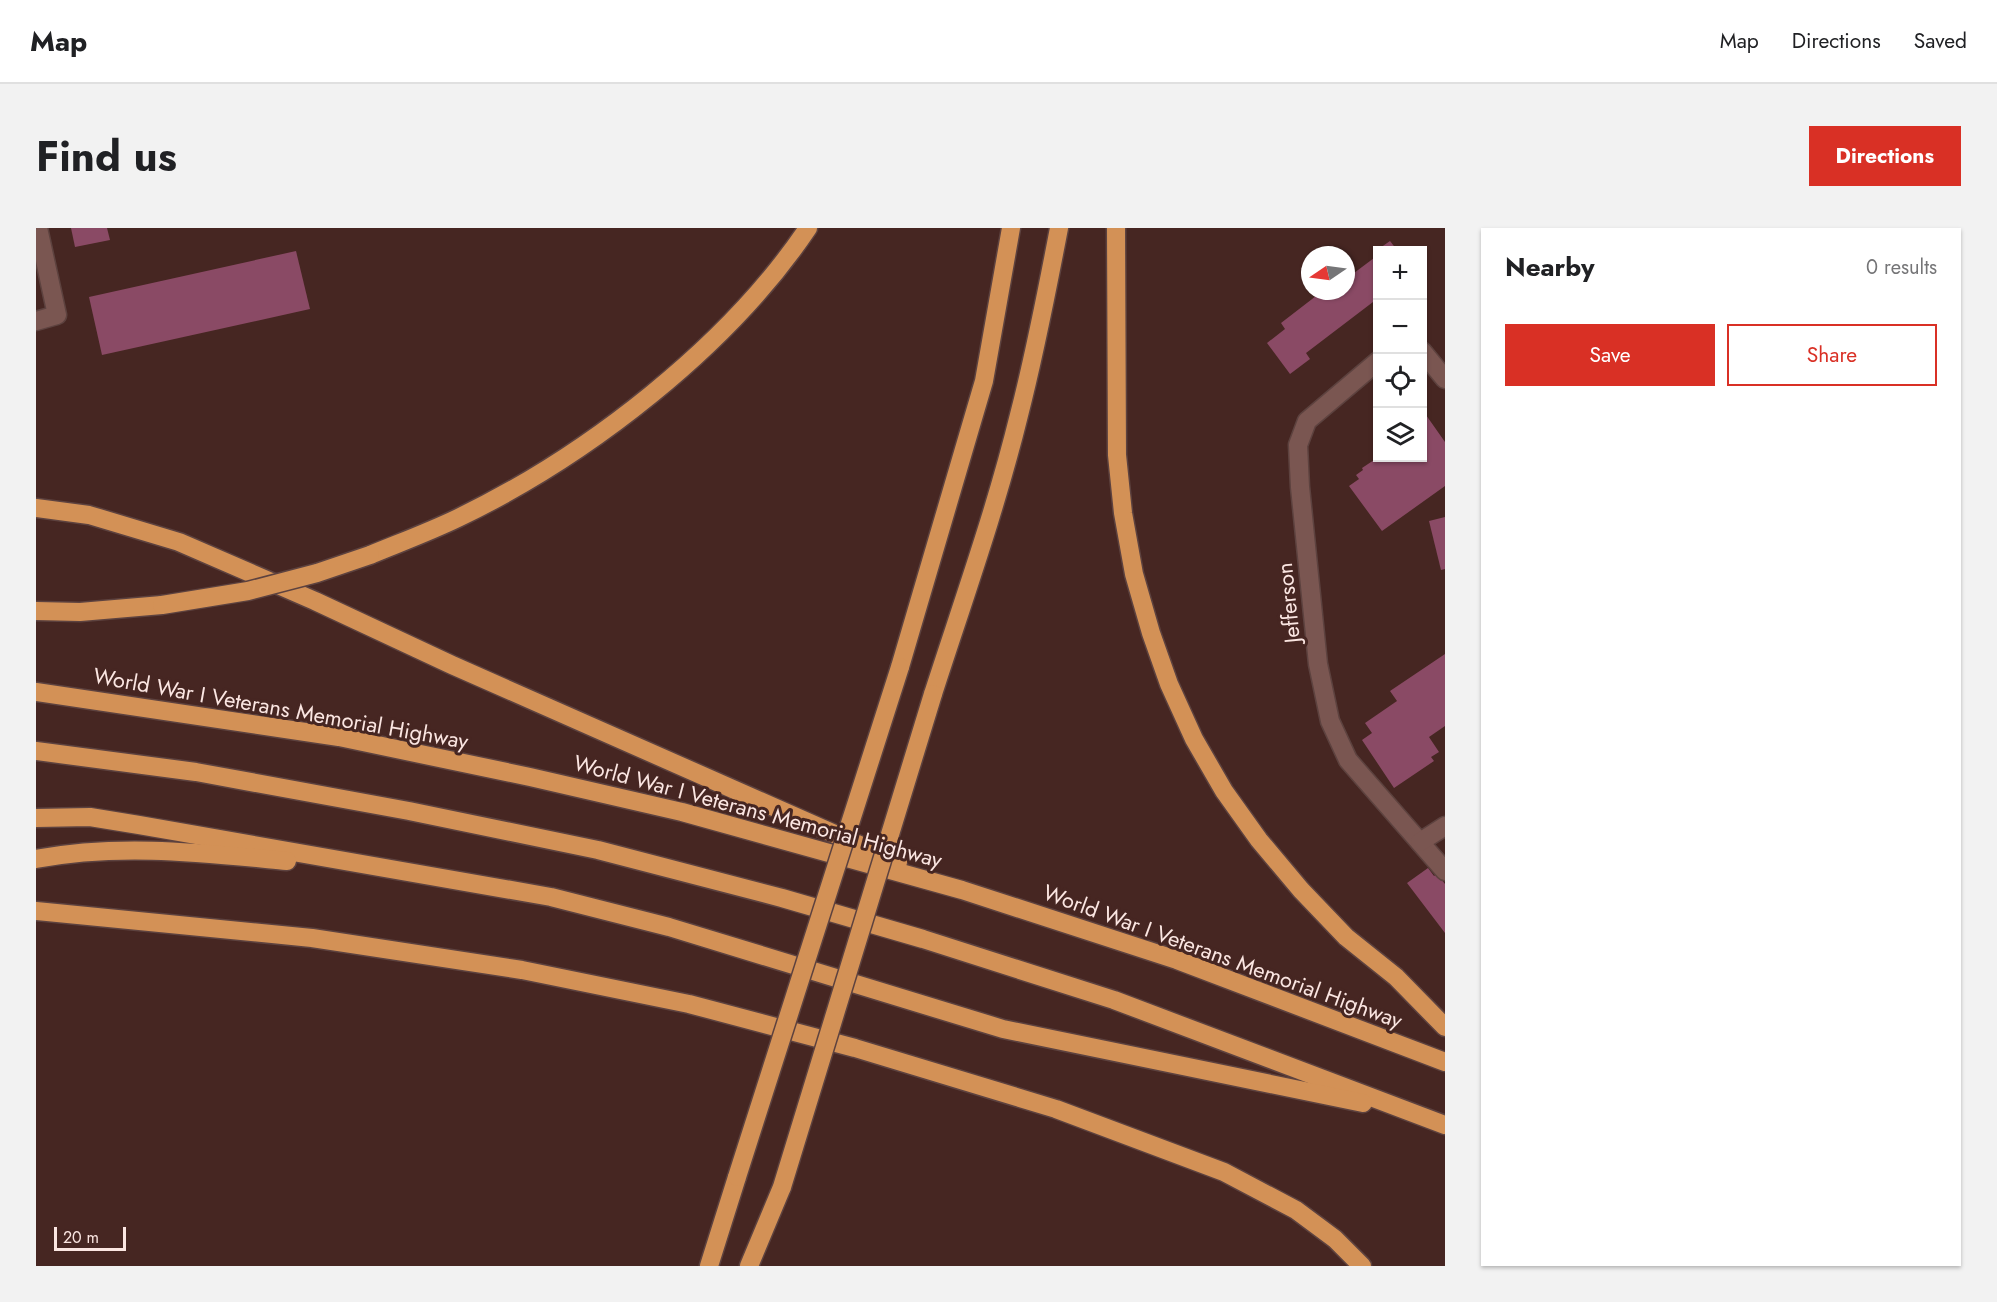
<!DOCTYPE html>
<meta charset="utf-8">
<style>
body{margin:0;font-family:Jost,sans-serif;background:#f2f2f2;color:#202124}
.controls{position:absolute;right:18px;top:18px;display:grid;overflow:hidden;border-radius:0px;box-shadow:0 2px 4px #0004}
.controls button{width:54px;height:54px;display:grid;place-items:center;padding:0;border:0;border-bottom:2px solid #e0e0e0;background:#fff;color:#202124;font:30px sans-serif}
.compass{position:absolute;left:1265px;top:18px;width:54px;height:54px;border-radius:50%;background:#fff;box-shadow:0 2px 4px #0004;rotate:257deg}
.scale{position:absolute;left:18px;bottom:15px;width:72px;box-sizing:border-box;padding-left:6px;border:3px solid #fbe6e2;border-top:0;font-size:16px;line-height:21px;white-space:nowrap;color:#fbe6e2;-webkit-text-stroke:4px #462622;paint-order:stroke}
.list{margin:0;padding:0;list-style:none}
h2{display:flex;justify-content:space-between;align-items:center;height:78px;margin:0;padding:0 24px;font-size:26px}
h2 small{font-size:20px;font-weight:400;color:#757577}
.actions{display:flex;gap:12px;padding:18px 24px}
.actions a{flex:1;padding:14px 0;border:2px solid #d93025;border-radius:0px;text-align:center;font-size:21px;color:#d93025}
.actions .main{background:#d93025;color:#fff}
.icon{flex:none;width:33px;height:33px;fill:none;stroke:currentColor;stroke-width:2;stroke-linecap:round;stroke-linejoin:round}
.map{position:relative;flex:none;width:1409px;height:1038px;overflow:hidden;border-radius:0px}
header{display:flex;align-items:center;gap:36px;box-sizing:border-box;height:84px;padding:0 30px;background:#fff;border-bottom:2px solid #e0e0e0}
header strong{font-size:28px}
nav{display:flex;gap:33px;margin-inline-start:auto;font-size:21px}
.intro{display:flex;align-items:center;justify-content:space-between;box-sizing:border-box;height:144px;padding:0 36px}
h1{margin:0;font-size:42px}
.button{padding:15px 27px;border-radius:0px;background:#d93025;color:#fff;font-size:21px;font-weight:700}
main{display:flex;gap:36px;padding:0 36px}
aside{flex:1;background:#fff;border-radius:0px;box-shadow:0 2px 4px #0004}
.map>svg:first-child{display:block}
</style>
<header>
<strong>Map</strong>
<nav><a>Map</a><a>Directions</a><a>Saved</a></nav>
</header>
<div class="intro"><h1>Find us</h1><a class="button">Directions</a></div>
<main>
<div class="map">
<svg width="1409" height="1038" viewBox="0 0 1409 1038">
<rect width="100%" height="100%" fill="#462622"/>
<g fill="#8a4a65">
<polygon points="35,0 71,0 74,12 39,19"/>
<polygon points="1354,13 1361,22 1341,22"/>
<polygon points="260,23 274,81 66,127 53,69"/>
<polygon points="1342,27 1342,81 1337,74 1270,125 1274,131 1254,146 1231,115 1249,101 1245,95 1280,68 1278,66 1281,63 1310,63 1310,41 1312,40 1318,45"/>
<polygon points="1390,187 1409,214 1409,258 1346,303 1313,258 1323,251 1320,247 1327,242 1326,240 1341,230 1386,230 1386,189"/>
<polygon points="1409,289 1409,341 1405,342 1393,293"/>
<polygon points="1409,426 1409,498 1393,509 1403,524 1395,529 1398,533 1358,560 1326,512 1336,505 1329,495 1361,473 1354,463"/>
<polygon points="1392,640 1398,648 1401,646 1409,656 1409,705 1371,655"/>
</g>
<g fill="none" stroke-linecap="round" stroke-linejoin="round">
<g stroke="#5d423f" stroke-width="21">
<g id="minor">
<polyline points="0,93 21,87 2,0"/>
<polyline points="1386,123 1409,151"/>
<polyline points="1342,133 1271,193 1262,217 1264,259 1282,436 1294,493 1312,532 1409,643"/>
<polyline points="1384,614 1409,598"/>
</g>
</g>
<g stroke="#5d423f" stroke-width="21">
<g id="highway">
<polyline points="1080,0 1081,227 1087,285 1098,346 1115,405 1133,456 1158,511 1188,563 1223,612 1265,662 1310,709 1360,749 1409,799"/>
<polyline points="0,280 53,287 143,314 279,373 416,437 862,634"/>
<path d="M334 327C363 315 393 304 422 290 551 228 692 119 772 0"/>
<polyline points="0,383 44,384 126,377"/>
<polyline points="864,439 948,153 975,0"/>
<polyline points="0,464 303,509 494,549 646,584 926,662 1141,732 1409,834"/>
<path d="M897 466C927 373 960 281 983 187 999 125 1011 63 1023 0"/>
<polyline points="0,523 160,544 373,583 562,622 746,670 887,711 1078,772 1409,897"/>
<polyline points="0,590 54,589 103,597 515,669 633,699 967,801 1327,875"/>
<path d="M0 631C84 615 167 625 251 633"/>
<polyline points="0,683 276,710 486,742 653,776 819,820 1020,881 1188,944 1260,982 1299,1011 1326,1038"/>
<polyline points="673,1038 701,949"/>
<polyline points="713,1038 746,959"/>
</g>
</g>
<use href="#minor" stroke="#7a5651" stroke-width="18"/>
<use href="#highway" stroke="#d39156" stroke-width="18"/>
<g stroke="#5d423f" stroke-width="21" stroke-linecap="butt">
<g id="highway-bridge">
<polyline points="126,377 212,363 281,345 334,327"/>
<polyline points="701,949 864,439"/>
<polyline points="746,959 897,466"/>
</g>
</g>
<use href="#highway-bridge" stroke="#d39156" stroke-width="18"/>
</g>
<g text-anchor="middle" stroke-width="6" stroke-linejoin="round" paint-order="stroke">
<g font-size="22" fill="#fbe6e2" stroke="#462622">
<text transform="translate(1252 375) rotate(-96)" y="8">Jefferson</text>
<text transform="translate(245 480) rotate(10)" y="8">World War I Veterans Memorial Highway</text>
<text transform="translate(722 583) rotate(15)" y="8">World War I Veterans Memorial Highway</text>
<text transform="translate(1187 728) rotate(20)" y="8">World War I Veterans Memorial Highway</text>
</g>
</g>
</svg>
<div class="controls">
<button>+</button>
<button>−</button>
<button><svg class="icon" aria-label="locate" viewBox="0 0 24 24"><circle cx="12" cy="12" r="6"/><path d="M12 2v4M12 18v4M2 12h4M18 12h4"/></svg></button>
<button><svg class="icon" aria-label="layers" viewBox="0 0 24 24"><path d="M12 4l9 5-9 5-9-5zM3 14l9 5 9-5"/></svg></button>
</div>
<svg class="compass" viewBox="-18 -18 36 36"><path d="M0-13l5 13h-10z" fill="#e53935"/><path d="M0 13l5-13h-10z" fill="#757577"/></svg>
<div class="scale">20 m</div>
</div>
<aside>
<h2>Nearby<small>0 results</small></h2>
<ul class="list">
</ul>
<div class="actions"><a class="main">Save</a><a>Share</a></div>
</aside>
</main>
